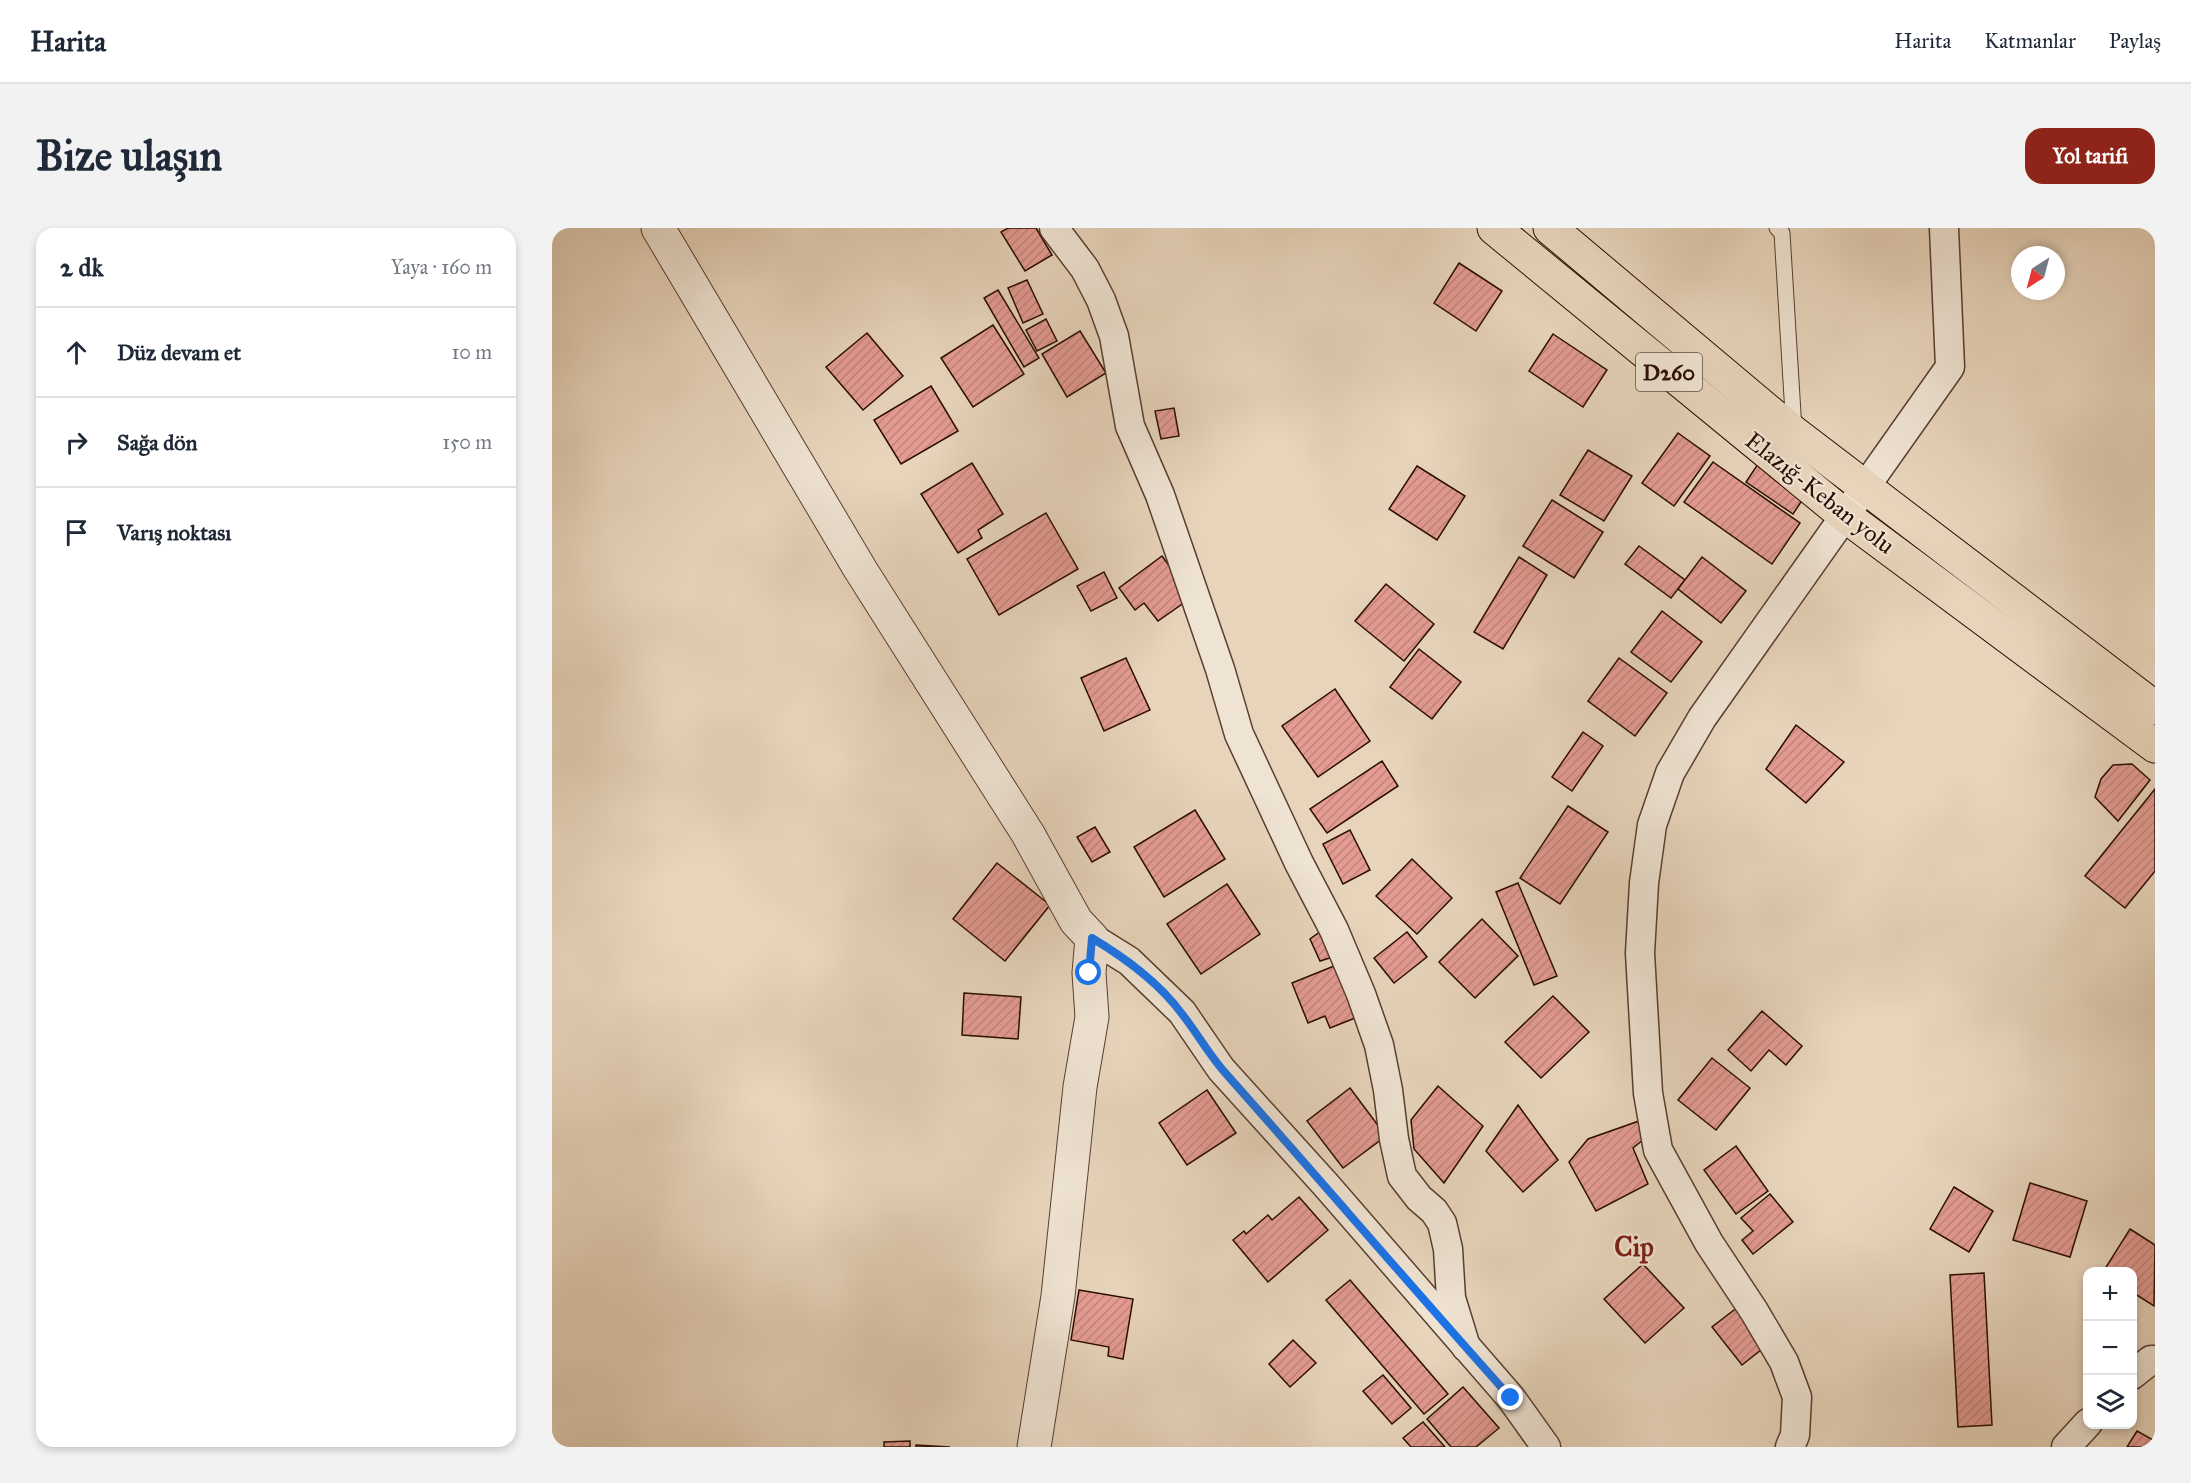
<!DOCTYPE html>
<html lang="tr">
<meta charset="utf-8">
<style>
body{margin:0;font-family:"IM FELL Great Primer",serif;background:#f2f2f3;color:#1f2937}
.controls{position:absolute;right:18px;bottom:18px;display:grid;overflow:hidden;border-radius:12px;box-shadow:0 3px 9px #0003}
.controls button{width:54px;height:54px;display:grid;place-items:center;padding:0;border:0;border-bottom:2px solid #e0e1e3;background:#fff;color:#1f2937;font:30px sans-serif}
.compass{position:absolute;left:1459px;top:18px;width:54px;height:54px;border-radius:50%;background:#fff;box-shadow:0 3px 9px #0003;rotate:216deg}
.stop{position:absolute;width:18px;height:18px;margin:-14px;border:4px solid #1a73e8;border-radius:50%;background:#fff}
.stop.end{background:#1a73e8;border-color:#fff;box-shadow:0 2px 6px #0008}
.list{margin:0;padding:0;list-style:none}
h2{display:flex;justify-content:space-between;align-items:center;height:78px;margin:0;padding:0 24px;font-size:26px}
h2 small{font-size:20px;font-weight:400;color:#747a83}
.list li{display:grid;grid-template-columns:39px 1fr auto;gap:18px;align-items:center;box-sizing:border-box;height:90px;padding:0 24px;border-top:2px solid #e0e1e3}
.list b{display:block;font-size:22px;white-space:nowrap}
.list em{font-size:20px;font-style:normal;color:#747a83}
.icon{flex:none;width:33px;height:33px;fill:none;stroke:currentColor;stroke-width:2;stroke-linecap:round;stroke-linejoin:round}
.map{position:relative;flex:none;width:1603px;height:1219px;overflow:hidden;border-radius:18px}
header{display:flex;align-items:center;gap:36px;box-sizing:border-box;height:84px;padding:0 30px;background:#fff;border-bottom:2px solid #e0e1e3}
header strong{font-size:28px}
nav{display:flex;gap:33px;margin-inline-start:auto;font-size:21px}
.intro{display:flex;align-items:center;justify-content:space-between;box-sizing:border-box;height:144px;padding:0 36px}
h1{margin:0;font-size:42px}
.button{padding:15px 27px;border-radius:18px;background:#8f2418;color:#fff;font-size:21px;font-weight:700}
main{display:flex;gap:36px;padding:0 36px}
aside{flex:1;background:#fff;border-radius:18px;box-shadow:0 3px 9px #0003}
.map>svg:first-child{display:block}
</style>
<header>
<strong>Harita</strong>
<nav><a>Harita</a><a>Katmanlar</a><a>Paylaş</a></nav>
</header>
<div class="intro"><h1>Bize ulaşın</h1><a class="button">Yol tarifi</a></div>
<main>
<aside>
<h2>2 dk<small>Yaya · 160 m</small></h2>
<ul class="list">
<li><svg class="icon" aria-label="ahead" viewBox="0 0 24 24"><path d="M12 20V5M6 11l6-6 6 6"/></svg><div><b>Düz devam et</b></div><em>10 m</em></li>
<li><svg class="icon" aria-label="right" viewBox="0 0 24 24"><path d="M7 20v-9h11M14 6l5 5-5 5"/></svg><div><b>Sağa dön</b></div><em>150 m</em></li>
<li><svg class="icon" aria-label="arrive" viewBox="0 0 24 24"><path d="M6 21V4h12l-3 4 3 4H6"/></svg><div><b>Varış noktası</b></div></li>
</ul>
</aside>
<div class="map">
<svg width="1603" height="1219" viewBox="0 0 1603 1219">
<defs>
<pattern id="building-hatch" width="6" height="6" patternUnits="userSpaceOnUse" patternTransform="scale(1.5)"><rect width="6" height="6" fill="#e39b92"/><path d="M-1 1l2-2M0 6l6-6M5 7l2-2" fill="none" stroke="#c3847c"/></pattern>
</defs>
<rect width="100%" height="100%" fill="#e7d4bb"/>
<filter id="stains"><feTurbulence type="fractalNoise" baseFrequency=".00333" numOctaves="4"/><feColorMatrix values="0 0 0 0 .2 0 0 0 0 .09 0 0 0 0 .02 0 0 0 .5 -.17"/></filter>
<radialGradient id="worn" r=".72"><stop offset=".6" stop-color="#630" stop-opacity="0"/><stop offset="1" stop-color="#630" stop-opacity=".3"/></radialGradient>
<g fill="url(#building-hatch)" stroke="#2a0c00" stroke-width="1.5">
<polygon points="456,0 484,0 500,27 473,43 449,4"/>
<polygon points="907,35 950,63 924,103 882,75"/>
<polygon points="475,52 491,86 471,95 456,60"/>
<polygon points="446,62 487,130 472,139 432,70"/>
<polygon points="494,91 505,113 485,123 474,102"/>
<polygon points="441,97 472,146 421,179 389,130"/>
<polygon points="528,103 554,145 515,169 490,126"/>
<polygon points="315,105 351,148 311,182 274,139"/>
<polygon points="1001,106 1055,142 1031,179 977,143"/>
<polygon points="379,158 406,203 349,236 322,192"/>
<polygon points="622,180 627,208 609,211 603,183"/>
<polygon points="1126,205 1158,228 1122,278 1090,255"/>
<polygon points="1036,222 1080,248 1052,293 1008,267"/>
<polygon points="1161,234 1248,295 1220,336 1132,274"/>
<polygon points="420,235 451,286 426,302 430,310 406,325 369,266"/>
<polygon points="1206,236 1253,268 1241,286 1194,254"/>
<polygon points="865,238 913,268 885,312 837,281"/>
<polygon points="1000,272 1051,304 1022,350 971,318"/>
<polygon points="494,285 526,341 447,387 415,331"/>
<polygon points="1087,318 1133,352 1119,370 1073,336"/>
<polygon points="610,328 640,369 606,393 592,375 583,382 567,360"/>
<polygon points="967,329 995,347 951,421 922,404"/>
<polygon points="1150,329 1194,363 1169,395 1126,361"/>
<polygon points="552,344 565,370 539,383 525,358"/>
<polygon points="834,356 882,396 852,433 803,393"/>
<polygon points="1110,383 1150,414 1119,454 1079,424"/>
<polygon points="867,421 909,454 880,491 838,459"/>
<polygon points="574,430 598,482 552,503 529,450"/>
<polygon points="1067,430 1115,465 1083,508 1036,473"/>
<polygon points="783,461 818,513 766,549 730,498"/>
<polygon points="1244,497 1292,534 1254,575 1214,541"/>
<polygon points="1031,504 1051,518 1020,563 1000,549"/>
<polygon points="830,533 846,558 775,605 758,581"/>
<polygon points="1580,536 1598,552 1566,593 1543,569 1549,551 1561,537"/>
<polygon points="1603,561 1603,643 1573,680 1533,648"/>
<polygon points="1016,578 1056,604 1008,676 968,650"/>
<polygon points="643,582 673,631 612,669 582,619"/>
<polygon points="543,599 558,624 540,634 525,609"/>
<polygon points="798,602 818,642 791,656 771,616"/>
<polygon points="860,631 900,670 865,706 824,668"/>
<polygon points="445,635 498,677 453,733 401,691"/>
<polygon points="966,655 1005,748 982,757 944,664"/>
<polygon points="675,656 708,706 649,746 615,696"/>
<polygon points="930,691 966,728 923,770 887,734"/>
<polygon points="772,701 784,728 768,733 758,711"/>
<polygon points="855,704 875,729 842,755 822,730"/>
<polygon points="787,736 808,788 778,800 773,788 756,795 740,755"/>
<polygon points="412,765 469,769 466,811 410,807"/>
<polygon points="1001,768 1037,804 989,850 953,814"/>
<polygon points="1210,783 1250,818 1234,837 1217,822 1199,843 1176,822"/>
<polygon points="1160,830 1198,860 1164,902 1126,872"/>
<polygon points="886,858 931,898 892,955 862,921 859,892"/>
<polygon points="798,860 834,908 791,940 755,893"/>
<polygon points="655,862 684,905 635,937 607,895"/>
<polygon points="966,877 1006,932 971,964 934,923"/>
<polygon points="1087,893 1097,907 1081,920 1096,956 1044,983 1017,934 1036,911"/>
<polygon points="1184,918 1216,963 1184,986 1152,942"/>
<polygon points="1478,955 1535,973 1518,1029 1461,1012"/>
<polygon points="1402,959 1441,983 1417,1024 1378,1001"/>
<polygon points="1218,966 1241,994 1201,1026 1190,1012 1201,1003 1189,990"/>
<polygon points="747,969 776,1002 716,1054 681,1012 692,1003 694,1006 716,987 720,992"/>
<polygon points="1578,1001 1603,1017 1602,1078 1580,1064 1580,1044 1551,1044"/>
<polygon points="1091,1036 1132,1080 1093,1115 1052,1071"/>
<polygon points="1432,1045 1440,1197 1406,1199 1398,1047"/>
<polygon points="798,1052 896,1166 872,1186 774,1072"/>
<polygon points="527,1062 581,1071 571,1131 556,1128 557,1119 519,1112"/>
<polygon points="1186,1079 1215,1117 1190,1137 1160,1099"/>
<polygon points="741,1112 764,1135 738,1159 717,1136"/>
<polygon points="831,1147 859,1180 840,1196 811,1163"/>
<polygon points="911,1159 947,1200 924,1219 899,1219 875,1191"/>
<polygon points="871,1194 893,1219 859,1219 851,1210"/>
<polygon points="1585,1203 1603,1213 1603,1219 1575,1219"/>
<polygon points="358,1213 358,1219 332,1219 332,1214"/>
<polygon points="364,1217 398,1219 364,1219"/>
</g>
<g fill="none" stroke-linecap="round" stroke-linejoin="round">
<g stroke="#593e2f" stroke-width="17">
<polyline id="service" points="1225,0 1230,5 1242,202"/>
</g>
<g stroke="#593e2f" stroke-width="31">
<g id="minor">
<polyline points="502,0 533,41 549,72 562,108 578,198 608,267 668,441 687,506 747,635 782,702 809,766 827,817 836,862 842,911 850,948 867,970 882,983 890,995 896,1021 899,1070 914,1119"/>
<polyline points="540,710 577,733 630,784 669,841 774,957 959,1170 994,1219"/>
<polyline points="1580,1147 1599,1132 1603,1132"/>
<polyline points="1238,1219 1243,1207 1245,1169 1232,1134 1202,1083 1157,1015 1106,922 1096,865 1088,725 1092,655 1100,597 1118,545 1150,490 1398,139 1392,0"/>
<polyline points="1514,1219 1536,1195"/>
</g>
</g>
<g stroke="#593e2f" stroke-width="35">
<polyline id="tertiary" points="106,0 308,341 476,606 524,693 540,710 537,745 540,789 528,859 506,1068 482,1219"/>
</g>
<g stroke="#2a0c00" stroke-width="35">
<g id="trunk">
<polyline points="942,0 1292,287 1603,518"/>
<polyline points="998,0 1242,205 1603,480"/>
</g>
</g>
<use href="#service" stroke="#efe3d3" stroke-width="15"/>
<use href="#minor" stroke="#efe3d3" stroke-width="28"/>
<use href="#tertiary" stroke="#efe3d3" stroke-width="33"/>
<use href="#trunk" stroke="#e7d4bb" stroke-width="33"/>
</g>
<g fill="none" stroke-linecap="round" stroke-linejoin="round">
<path stroke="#1a73e8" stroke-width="8" d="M537 745 540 710C573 730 607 754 630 786 646 806 658 829 676 848 771 955 864 1064 959 1170"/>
</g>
<g text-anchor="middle" stroke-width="4.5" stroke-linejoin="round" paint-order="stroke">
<rect fill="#efe3d3" stroke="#654c3f" stroke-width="1.5" x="1084" y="125" width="66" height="38" rx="4.5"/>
<g font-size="22" font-weight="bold" fill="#2a0c00">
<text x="1117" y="152">D260</text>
</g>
<g font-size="24" fill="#2a0c00" stroke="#efe3d3">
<text transform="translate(1268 265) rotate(38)" y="8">Elazığ-Keban yolu</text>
</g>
<g font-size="27" font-weight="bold" fill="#7a1f14" stroke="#efe3d3">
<text x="1082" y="1028">Cip</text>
</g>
</g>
<rect width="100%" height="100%" filter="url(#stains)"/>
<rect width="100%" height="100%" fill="url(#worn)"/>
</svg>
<div class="controls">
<button>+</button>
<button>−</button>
<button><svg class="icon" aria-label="layers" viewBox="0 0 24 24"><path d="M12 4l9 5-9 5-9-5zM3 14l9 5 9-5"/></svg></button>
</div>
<svg class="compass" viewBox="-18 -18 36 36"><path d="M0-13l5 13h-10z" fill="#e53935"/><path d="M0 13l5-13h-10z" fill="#747a83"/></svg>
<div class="stop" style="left:537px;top:745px"></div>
<div class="stop end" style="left:959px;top:1170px"></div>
</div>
</main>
